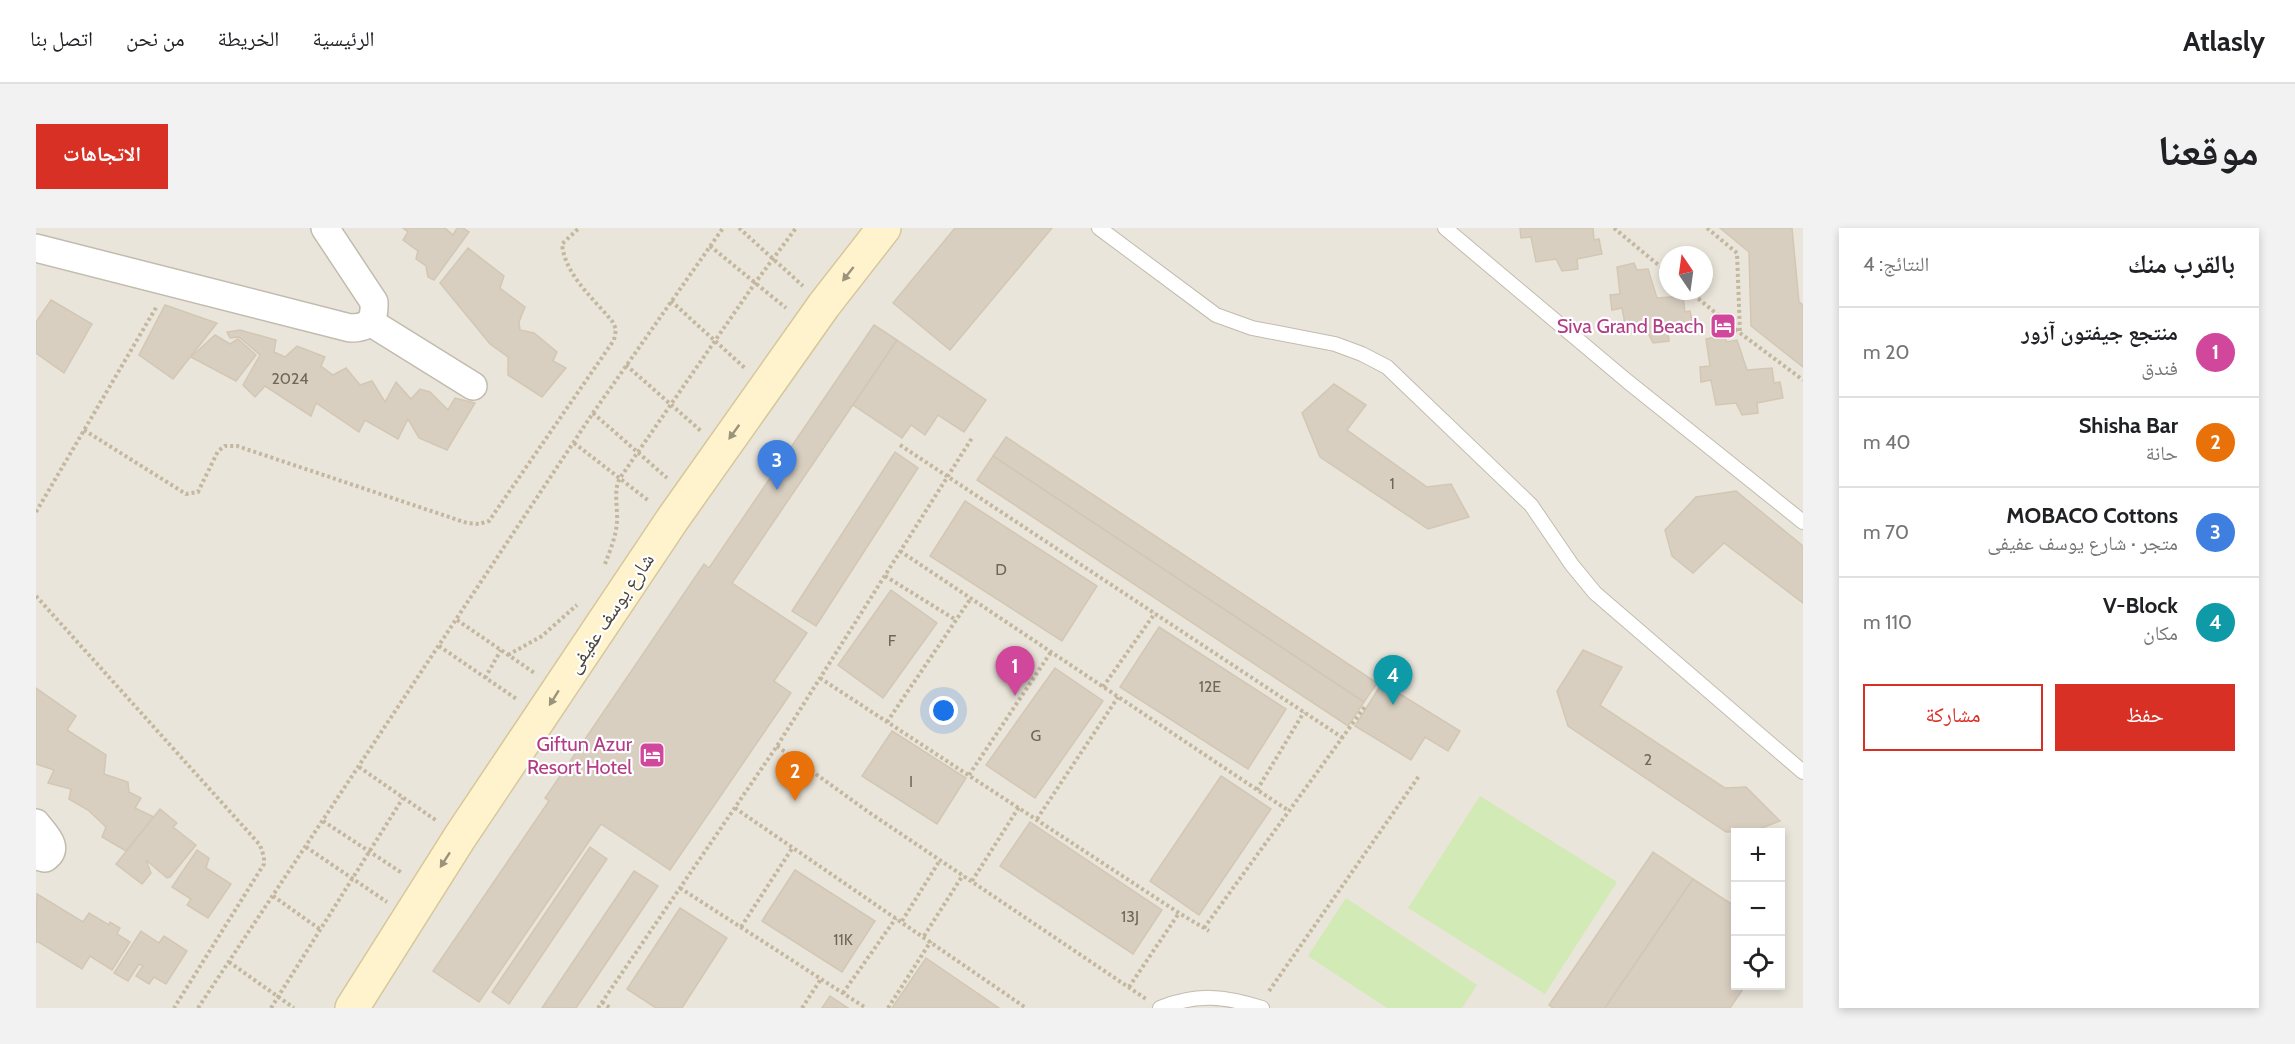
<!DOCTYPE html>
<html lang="ar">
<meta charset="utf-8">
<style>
body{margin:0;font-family:Cabin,"Noto Naskh Arabic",sans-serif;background:#f2f2f2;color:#202124;direction:rtl}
.controls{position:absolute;right:18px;bottom:18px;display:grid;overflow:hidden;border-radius:0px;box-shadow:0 3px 9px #0003}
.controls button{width:54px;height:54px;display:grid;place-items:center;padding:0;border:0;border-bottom:2px solid #e0e0e0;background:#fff;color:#202124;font:30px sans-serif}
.compass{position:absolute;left:1623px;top:18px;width:54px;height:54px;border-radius:50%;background:#fff;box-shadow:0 3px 9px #0003;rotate:347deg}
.you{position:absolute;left:908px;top:483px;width:21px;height:21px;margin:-15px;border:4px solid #fff;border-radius:50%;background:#1a73e8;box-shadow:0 0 0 9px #1a73e833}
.badge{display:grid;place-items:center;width:39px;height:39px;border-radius:50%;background:#d93025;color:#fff;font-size:20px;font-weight:700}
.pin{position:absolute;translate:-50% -50px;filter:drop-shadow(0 2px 3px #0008)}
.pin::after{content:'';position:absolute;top:32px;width:21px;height:18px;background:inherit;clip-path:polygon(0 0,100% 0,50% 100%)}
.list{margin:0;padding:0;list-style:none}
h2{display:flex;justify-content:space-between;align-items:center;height:78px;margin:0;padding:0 24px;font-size:26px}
h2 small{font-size:20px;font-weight:400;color:#757577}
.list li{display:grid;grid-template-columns:39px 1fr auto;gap:18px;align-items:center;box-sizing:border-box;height:90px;padding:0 24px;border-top:2px solid #e0e0e0}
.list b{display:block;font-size:22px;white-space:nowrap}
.list p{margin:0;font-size:20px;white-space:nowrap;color:#757577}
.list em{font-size:20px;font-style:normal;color:#757577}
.actions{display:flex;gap:12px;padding:18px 24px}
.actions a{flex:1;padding:14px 0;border:2px solid #d93025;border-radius:0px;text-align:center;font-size:21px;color:#d93025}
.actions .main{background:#d93025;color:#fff}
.icon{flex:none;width:33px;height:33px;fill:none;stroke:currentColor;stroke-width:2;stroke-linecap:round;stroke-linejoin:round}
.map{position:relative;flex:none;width:1767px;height:780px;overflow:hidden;direction:ltr;border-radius:0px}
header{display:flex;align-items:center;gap:36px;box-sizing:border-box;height:84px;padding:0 30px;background:#fff;border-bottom:2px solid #e0e0e0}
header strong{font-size:28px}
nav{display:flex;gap:33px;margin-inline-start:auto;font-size:21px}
.intro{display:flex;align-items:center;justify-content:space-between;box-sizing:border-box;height:144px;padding:0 36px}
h1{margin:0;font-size:42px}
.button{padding:15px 27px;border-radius:0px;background:#d93025;color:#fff;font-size:21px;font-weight:700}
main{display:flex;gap:36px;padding:0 36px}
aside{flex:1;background:#fff;border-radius:0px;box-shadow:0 3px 9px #0003}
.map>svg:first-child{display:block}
</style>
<header>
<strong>Atlasly</strong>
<nav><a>الرئيسية</a><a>الخريطة</a><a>من نحن</a><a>اتصل بنا</a></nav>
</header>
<div class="intro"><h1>موقعنا</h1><a class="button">الاتجاهات</a></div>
<main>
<aside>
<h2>بالقرب منك<small>النتائج: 4</small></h2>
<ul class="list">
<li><span class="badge" style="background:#d1479c">1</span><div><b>منتجع جيفتون آزور</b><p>فندق</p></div><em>20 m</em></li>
<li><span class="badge" style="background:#e8710a">2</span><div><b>Shisha Bar</b><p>حانة</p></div><em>40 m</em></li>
<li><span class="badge" style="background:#3f7fe0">3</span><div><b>MOBACO Cottons</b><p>متجر · شارع يوسف عفيفى</p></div><em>70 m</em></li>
<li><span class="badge" style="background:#0f9aa8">4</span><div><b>V-Block</b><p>مكان</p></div><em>110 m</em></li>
</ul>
<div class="actions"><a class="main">حفظ</a><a>مشاركة</a></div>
</aside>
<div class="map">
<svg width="1767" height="780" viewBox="0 0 1767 780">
<rect width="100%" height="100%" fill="#f6f3ec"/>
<path fill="#eae5da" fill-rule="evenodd" d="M0 0H1767V780H0ZM1632 27H1668V63H1632ZM1700 604H1744V758H1700Z"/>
<g fill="#d2eab5">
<polygon points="1444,568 1581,654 1509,766 1372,680"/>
<polygon points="1310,670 1441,757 1426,780 1351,780 1272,728"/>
</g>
<g fill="#d8cfc1" stroke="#d3c7b4" stroke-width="1.5">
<polygon points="367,0 409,0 417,7 421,0 427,0 433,4 398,52 392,49 390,38 380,31 382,23 367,12 372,4"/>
<polygon points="919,0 1016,0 914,122 857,75"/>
<polygon points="1484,0 1557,0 1558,12 1563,11 1566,26 1541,31 1542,41 1526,43 1520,31 1500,34 1495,9 1485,10"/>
<polygon points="1684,0 1756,0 1763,74 1767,77 1767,139 1715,98 1713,24"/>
<polygon points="432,20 468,48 464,60 489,79 483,94 484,102 498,105 521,124 517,133 530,140 506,169 472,147 472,129 454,116 404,55"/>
<polygon points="1598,35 1601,42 1612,41 1621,70 1647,68 1649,84 1654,83 1657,98 1632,103 1633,113 1617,115 1611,103 1591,106 1586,80 1576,82 1574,67 1584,66 1581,39"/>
<polygon points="15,72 56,96 28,145 0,125 0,94"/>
<polygon points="129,77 181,95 137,151 103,127"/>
<polygon points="838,97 861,112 696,355 771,405 738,453 755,465 634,642 565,596 443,774 397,743 513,573 509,570 668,336 673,340"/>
<polygon points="204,102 240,112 238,124 249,129 261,118 289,129 285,138 297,147 310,140 324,157 336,153 349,174 360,154 375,171 384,161 394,164 412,182 419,170 439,175 411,222 383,210 372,191 362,211 329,192 323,204 280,175 275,188 229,158 219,169 207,157 224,127 203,109 194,110 191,104"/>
<polygon points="179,107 194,116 202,111 220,127 200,153 155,129"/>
<polygon points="1687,107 1691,114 1701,112 1711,142 1736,140 1738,155 1744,154 1747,170 1721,175 1722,185 1706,187 1700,175 1680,177 1675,152 1665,154 1664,139 1674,138 1670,111"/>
<polygon points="861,112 950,172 928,204 902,187 889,207 875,197 866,210 817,177"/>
<polygon points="1298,156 1330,177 1311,202 1391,259 1415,256 1433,289 1392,301 1284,229 1266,185"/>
<polygon points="970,209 1341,455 1328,474 957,228"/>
<polygon points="859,224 882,240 780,398 756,383"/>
<polygon points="957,228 1328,474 1312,498 941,252"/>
<polygon points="1700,263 1767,318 1767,375 1688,315 1657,345 1636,328 1629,302 1660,269"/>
<polygon points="929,273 1061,358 1026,413 894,328"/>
<polygon points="855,362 901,395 847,470 802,437"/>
<polygon points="1123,399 1250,481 1212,541 1084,459"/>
<polygon points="1547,422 1586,439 1564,477 1689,560 1710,559 1744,593 1718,603 1690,604 1532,498 1521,463"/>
<polygon points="1019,440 1067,473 999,570 950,537"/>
<polygon points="1346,455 1424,503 1412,523 1389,509 1375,532 1319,498"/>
<polygon points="0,460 40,488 31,502 70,527 68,546 92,554 93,564 105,570 99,580 118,589 90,623 66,609 70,599 52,582 33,571 35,561 12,555 18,542 0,536"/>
<polygon points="856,503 930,550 901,596 826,548"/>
<polygon points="1185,548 1235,581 1163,687 1114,653"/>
<polygon points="124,581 141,595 137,599 160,617 134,649 131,650 110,632 115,645 106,656 80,636"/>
<polygon points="994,594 1126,682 1097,726 964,638"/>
<polygon points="554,619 571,631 473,776 456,764"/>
<polygon points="161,622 173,630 170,640 195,656 172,690 151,677 155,671 136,659"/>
<polygon points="1617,624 1657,651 1569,780 1517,780 1513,777"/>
<polygon points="759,642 839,693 806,744 726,693"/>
<polygon points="598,643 622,658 540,780 506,780"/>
<polygon points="1657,651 1700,679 1700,758 1709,758 1694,780 1569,780"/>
<polygon points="1,666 47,694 53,685 73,697 74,694 84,700 81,706 94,714 76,742 54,728 46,741 1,713 0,715"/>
<polygon points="644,680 691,710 646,780 620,780 591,761"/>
<polygon points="105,703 123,715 128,708 151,723 130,756 118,749 113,756 100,748 107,738 103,736 92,753 78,745"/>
<polygon points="890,730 963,780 856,780"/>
<polygon points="794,768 812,780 786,780"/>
</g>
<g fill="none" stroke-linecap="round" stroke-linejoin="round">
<g stroke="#c2bbae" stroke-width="16">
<g id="lane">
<polyline points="1063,0 1180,87 1216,100 1299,116 1326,126 1351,139 1495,277 1536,337 1559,365 1767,544"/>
<polyline points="1409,0 1591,153 1767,294"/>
<path d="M1124 780C1161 765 1189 768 1226 780"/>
</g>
</g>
<g stroke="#c2bbae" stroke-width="30">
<g id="street">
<path d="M0 20 314 100C333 100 339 93 338 74L289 0"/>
<polyline points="334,94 437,158"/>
<path d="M0 595C8 606 25 620 9 630L0 628"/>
</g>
</g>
<g stroke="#d6c79b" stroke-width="36">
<polyline id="secondary" points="316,780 424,609 636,292 788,77 848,0"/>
</g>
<g stroke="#c4b79f" stroke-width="4" stroke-dasharray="3 3" stroke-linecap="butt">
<polyline points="703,0 767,58"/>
<polyline points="1578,0 1632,45"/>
<polyline points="1671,0 1701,25 1704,105"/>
<polyline points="674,18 750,80"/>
<polyline points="1653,63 1704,105 1767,152"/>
<polyline points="635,73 710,141"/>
<polyline points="590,137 665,203"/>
<polyline points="557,185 631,250"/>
<path d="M48 202 150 266 162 264 182 223 189 218H201L431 295 443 296 453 293 578 112 580 101 576 93C557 70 529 47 526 16L543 0"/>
<polyline points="538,215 613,273"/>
<polyline points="864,217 1307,510"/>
<polyline points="0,284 121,78"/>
<polyline points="864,323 1253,583"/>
<path d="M569 336C574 323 580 308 581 294 582 280 577 262 584 250L719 55 760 0"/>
<polyline points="849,348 920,392"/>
<polyline points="0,368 224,617 228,629 228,636 138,780"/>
<polyline points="421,392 500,446"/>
<polyline points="403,418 482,472"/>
<polyline points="472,427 506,408 541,377"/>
<polyline points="449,450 465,422"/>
<polyline points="784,450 1143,685 1173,703"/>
<polyline points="1067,459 1119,385"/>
<polyline points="851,494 935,370"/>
<polyline points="741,518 831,583 1110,771"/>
<polyline points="323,539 401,593"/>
<polyline points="933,547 1015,424"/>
<polyline points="1221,562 1268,484"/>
<polyline points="699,580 990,780"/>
<polyline points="1001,591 1082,469"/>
<polyline points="287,593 366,645"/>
<polyline points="270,619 351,674"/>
<polyline points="936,653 983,579"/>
<polyline points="644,660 830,780"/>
<polyline points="237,668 285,702"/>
<polyline points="866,693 904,632"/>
<polyline points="705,699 757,619"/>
<polyline points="1168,700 1330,477"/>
<polyline points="888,708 927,647"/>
<polyline points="193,734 258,780"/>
<polyline points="1093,759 1143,685"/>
<polyline points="1233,763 1383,548"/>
<polyline points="807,765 860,690"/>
<polyline points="566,774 574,780"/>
<polyline points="162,780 557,185 687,0"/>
<polyline points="235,780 367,570"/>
<polyline points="562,780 741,518 936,210"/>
<polyline points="766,780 785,751"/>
<polyline points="852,780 895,713"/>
</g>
<use href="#lane" stroke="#fff" stroke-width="14"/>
<use href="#street" stroke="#fff" stroke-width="27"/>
<use href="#secondary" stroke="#fff3cd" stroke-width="33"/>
</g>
<defs><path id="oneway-solid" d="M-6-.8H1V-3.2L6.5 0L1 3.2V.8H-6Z" transform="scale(1.5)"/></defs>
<g fill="#9c937c">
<use href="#oneway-solid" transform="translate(812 46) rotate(128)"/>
<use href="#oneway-solid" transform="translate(698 204) rotate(126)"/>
<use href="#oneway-solid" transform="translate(518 470) rotate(122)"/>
<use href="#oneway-solid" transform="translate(409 632) rotate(123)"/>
</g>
<defs>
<g id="hotel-square" transform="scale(1.35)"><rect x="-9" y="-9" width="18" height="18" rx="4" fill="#d1479c" stroke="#fff"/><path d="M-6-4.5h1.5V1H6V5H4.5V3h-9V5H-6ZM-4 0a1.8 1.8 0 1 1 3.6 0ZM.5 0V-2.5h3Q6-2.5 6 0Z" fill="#fff"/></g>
</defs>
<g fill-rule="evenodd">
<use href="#hotel-square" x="1687" y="98"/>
<use href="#hotel-square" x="616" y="527"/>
</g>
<g text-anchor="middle" stroke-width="4.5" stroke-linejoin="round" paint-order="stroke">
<g font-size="16" fill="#6e675b">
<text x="254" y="156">2024</text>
<text x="1356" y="261">1</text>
<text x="965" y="347">D</text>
<text x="856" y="418">F</text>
<text x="1174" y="464">12E</text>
<text x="1000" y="513">G</text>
<text x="1612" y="537">2</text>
<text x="875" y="559">I</text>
<text x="1094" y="694">13J</text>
<text x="807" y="717">11K</text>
</g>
<g font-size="20" fill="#b23c85" stroke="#fff" text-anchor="end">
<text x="1668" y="105">Siva Grand Beach</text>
<text x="596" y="523">Giftun Azur<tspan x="596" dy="23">Resort Hotel</tspan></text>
</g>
<g font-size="20" fill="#4b4439" stroke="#fff">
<text transform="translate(574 385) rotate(-56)" y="7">شارع يوسف عفيفى</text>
</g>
</g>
</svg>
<div class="controls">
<button>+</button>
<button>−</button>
<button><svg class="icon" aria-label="locate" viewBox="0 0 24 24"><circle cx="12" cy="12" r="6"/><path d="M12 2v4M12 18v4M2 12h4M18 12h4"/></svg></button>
</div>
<svg class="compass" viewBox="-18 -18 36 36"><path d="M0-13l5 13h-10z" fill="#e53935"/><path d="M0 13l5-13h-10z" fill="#757577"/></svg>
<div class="you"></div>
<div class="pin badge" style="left:979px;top:468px;background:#d1479c">1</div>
<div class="pin badge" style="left:759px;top:573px;background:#e8710a">2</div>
<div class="pin badge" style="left:741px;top:262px;background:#3f7fe0">3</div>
<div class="pin badge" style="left:1357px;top:477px;background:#0f9aa8">4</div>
</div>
</main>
